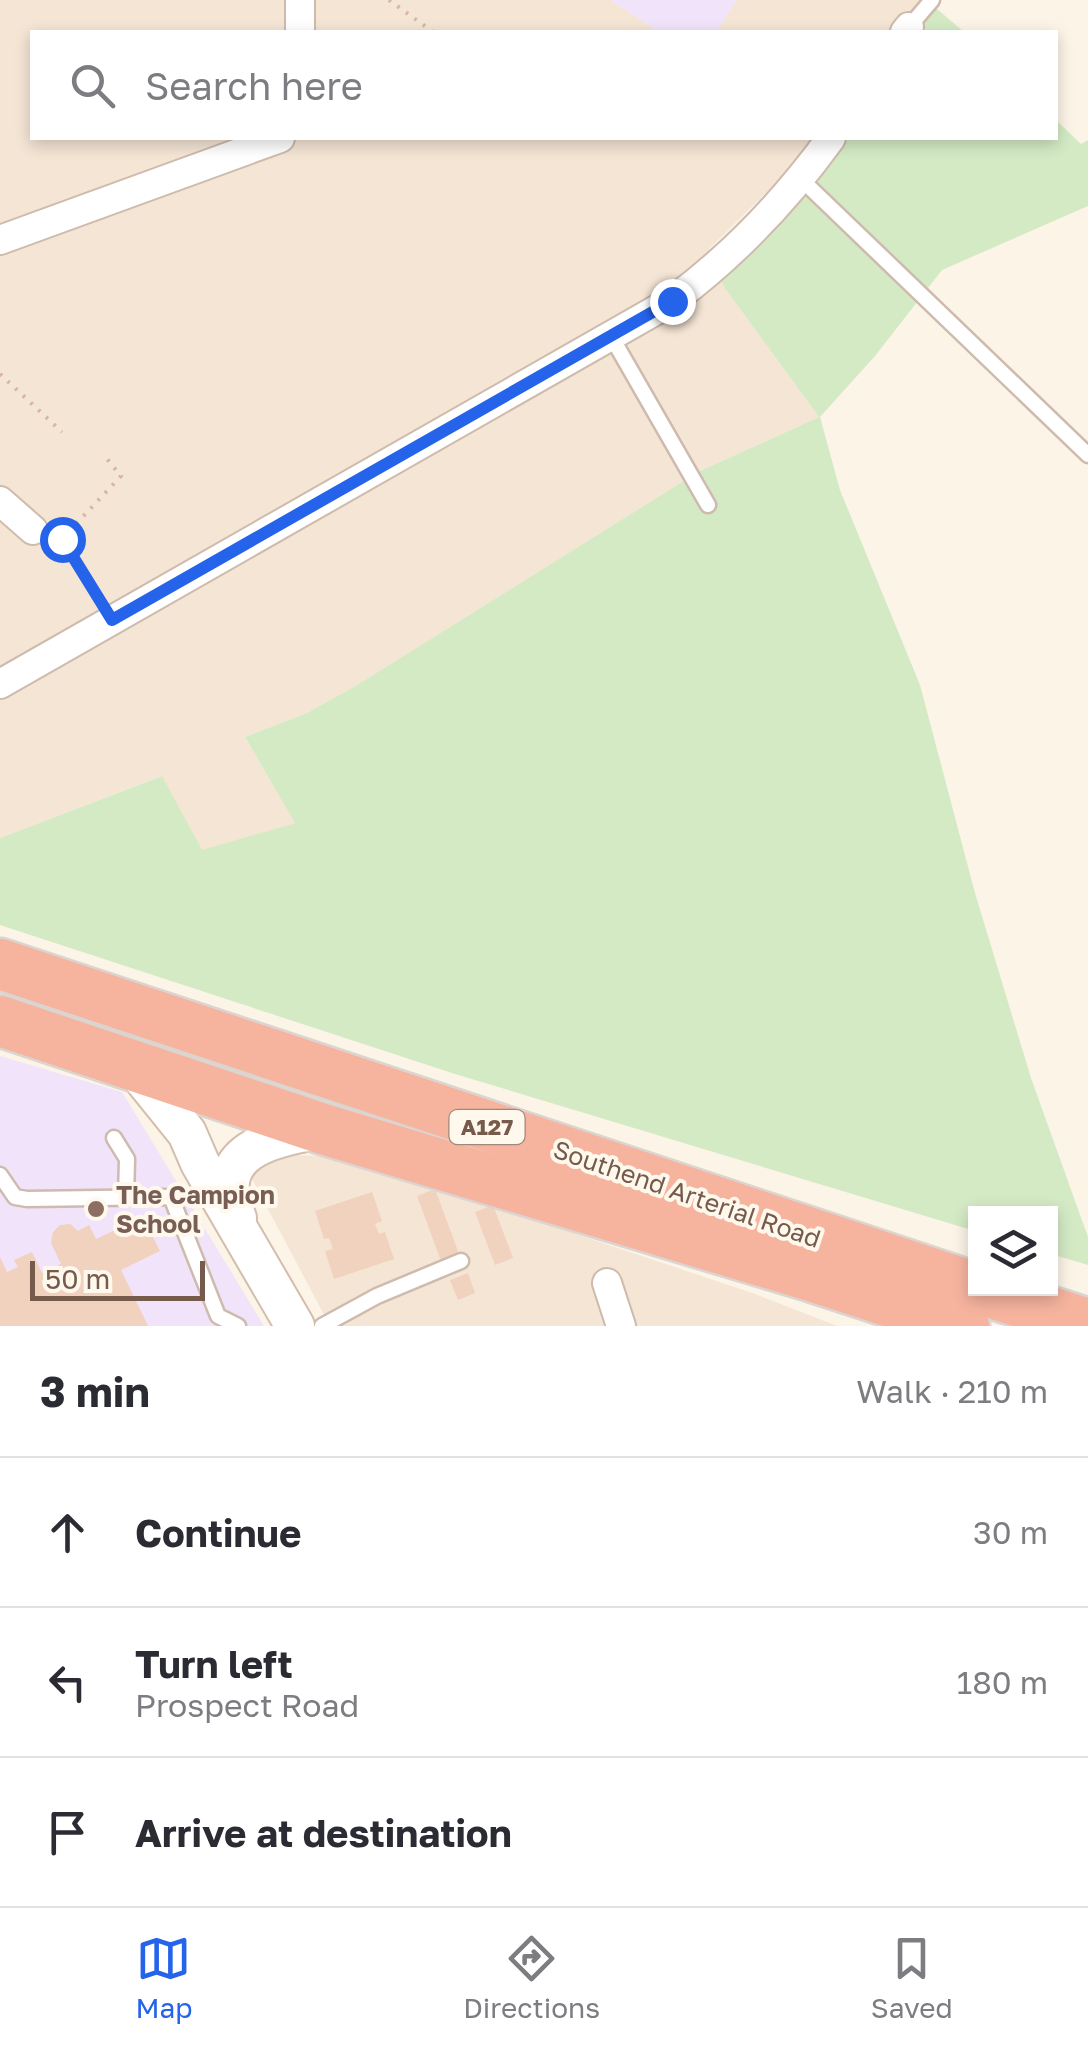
<!DOCTYPE html>
<meta charset="utf-8">
<style>
body{margin:0;font-family:"Golos Text",sans-serif;background:#f2f2f3;color:#2b2b33}
.controls{position:absolute;right:30px;bottom:30px;display:grid;overflow:hidden;border-radius:0px;box-shadow:0 5px 15px #0003}
.controls button{width:90px;height:90px;display:grid;place-items:center;padding:0;border:0;border-bottom:2px solid #e1e1e2;background:#fff;color:#2b2b33;font:50px sans-serif}
.scale{position:absolute;left:30px;bottom:25px;width:175px;box-sizing:border-box;padding-left:10px;border:5px solid #765a4b;border-top:0;font-size:28px;line-height:35px;white-space:nowrap;color:#765a4b;-webkit-text-stroke:8px #fff8ed;paint-order:stroke}
.stop{position:absolute;width:30px;height:30px;margin:-22px;border:8px solid #2563eb;border-radius:50%;background:#fff}
.stop.end{background:#2563eb;border-color:#fff;box-shadow:0 2px 10px #0008}
.list{margin:0;padding:0;list-style:none}
h2{display:flex;justify-content:space-between;align-items:center;height:130px;margin:0;padding:0 40px;font-size:42px}
h2 small{font-size:32px;font-weight:400;color:#7c7c81}
.list li{display:grid;grid-template-columns:65px 1fr auto;gap:30px;align-items:center;box-sizing:border-box;height:150px;padding:0 40px;border-top:2px solid #e1e1e2}
.list b{display:block;font-size:38px;white-space:nowrap}
.list p{margin:0;font-size:32px;white-space:nowrap;color:#7c7c81}
.list em{font-size:32px;font-style:normal;color:#7c7c81}
.icon{flex:none;width:55px;height:55px;fill:none;stroke:currentColor;stroke-width:2;stroke-linecap:round;stroke-linejoin:round}
.map{position:relative;flex:none;width:1088px;height:1326px;overflow:hidden}
.search{position:absolute;background:#fff;box-shadow:0 5px 15px #0003;left:30px;right:30px;top:30px;height:110px;display:flex;align-items:center;gap:25px;box-sizing:border-box;padding:0 35px;border-radius:0px;color:#7c7c81;font-size:38px}
.sheet{height:580px;background:#fff}
nav{display:flex;justify-content:space-around;align-items:center;box-sizing:border-box;height:140px;border-top:2px solid #e1e1e2;background:#fff;font-size:28px;color:#7c7c81}
nav a{display:grid;justify-items:center;gap:5px}
nav .on{color:#2563eb}
.map>svg:first-child{display:block}
</style>
<div class="map">
<svg width="1088" height="1326" viewBox="0 0 1088 1326">
<rect width="100%" height="100%" fill="#fcf4e7"/>
<g fill="#f4e5d5">
<polygon points="0,0 610,0 659,32 32,32 32,138 831,138 801,179 786,173 708,250 724,287 819,417 698,472 357,685 307,713 245,737 295,823 202,851 161,776 0,838"/>
<polygon points="737,0 927,0 905,32 716,32"/>
<polygon points="265,1154 321,1156 558,1228 755,1294 837,1326 330,1326 250,1175"/>
</g>
<g fill="#f1e3f9">
<polygon points="610,0 737,0 716,32 659,32"/>
<polygon points="0,1056 122,1092 264,1326 0,1326"/>
</g>
<g fill="#d4eac5">
<polygon points="930,3 964,32 905,32"/>
<polygon points="1056,120 1081,144 1088,140 1088,206 942,270 875,356 820,417 840,490 920,685 975,893 1031,1078 1088,1237 1088,1265 1051,1254 1050,1214 976,1214 975,1231 455,1074 0,925 0,838 162,776 202,850 295,823 245,737 307,713 357,685 698,472 819,417 724,287 716,268 831,138 1056,138"/>
</g>
<g fill="#f1d2be">
<polygon points="435,1189 459,1254 441,1261 417,1196"/>
<polygon points="372,1192 382,1221 375,1224 379,1234 385,1232 394,1259 334,1279 325,1251 333,1249 329,1238 324,1239 315,1211"/>
<polygon points="493,1205 513,1258 495,1265 475,1212"/>
<polygon points="143,1217 160,1251 121,1270 148,1326 0,1326 0,1257 7,1272 18,1267 14,1260 32,1252 42,1273 61,1264 51,1243 53,1232 60,1225 70,1224 78,1231 89,1225 96,1239"/>
<polygon points="468,1273 475,1293 458,1300 450,1280"/>
</g>
<g fill="none" stroke-linecap="round" stroke-linejoin="round">
<g stroke="#cebbad" stroke-width="19">
<g id="lane">
<polyline points="909,27 932,0"/>
<polyline points="801,179 1088,455"/>
<polyline points="611,336 708,505"/>
<polyline points="114,1138 127,1159 126,1198"/>
<polyline points="0,1175 15,1197 27,1199 171,1197 218,1316 238,1326"/>
<polyline points="322,1326 377,1296 461,1261"/>
</g>
</g>
<g stroke="#cebbad" stroke-width="32">
<g id="street">
<polyline points="300,32 300,0"/>
<polyline points="905,32 909,27"/>
<polyline points="0,240 280,138"/>
<polyline points="0,501 33,530"/>
<path d="M0 684 672 301C734 255 786 200 831 138"/>
<polyline points="607,1283 621,1326"/>
</g>
</g>
<g stroke="#d3bdad" stroke-width="42">
<g id="secondary">
<polyline points="133,1066 187,1133 200,1163 295,1326"/>
<path d="M237 1218C208 1151 271 1137 323 1129"/>
</g>
</g>
<g stroke="#dbd4d0" stroke-width="55">
<g id="highway">
<polyline points="0,964 976,1288"/>
<polyline points="0,1021 323,1129 811,1276 964,1326"/>
<polyline points="976,1288 1088,1324"/>
</g>
</g>
<g stroke="#d7b5a1" stroke-width="4" stroke-dasharray="2.5 8" stroke-linecap="butt">
<polyline points="389,0 433,32"/>
<polyline points="0,374 62,432"/>
<polyline points="57,533 98,597"/>
<polyline points="62,539 121,476 107,459"/>
</g>
<use href="#lane" stroke="#fff" stroke-width="14"/>
<use href="#street" stroke="#fff" stroke-width="28"/>
<use href="#secondary" stroke="#fff" stroke-width="38"/>
<use href="#highway" stroke="#f6b49e" stroke-width="50"/>
</g>
<g fill="none" stroke-linecap="round" stroke-linejoin="round">
<polyline stroke="#2563eb" stroke-width="12" points="62,539 112,620 672,301"/>
</g>
<circle fill="#8d6e63" stroke="#fff8ed" stroke-width="4" cx="96" cy="1209" r="10"/>
<g text-anchor="middle" stroke-width="8" stroke-linejoin="round" paint-order="stroke">
<rect fill="#fff8ed" stroke="#9f897c" stroke-width="2.5" x="449.5" y="1110" width="75" height="34" rx="8"/>
<g font-size="22" font-weight="bold" fill="#765a4b">
<text x="487" y="1135">A127</text>
</g>
<g font-size="25" fill="#765a4b" stroke="#fff8ed">
<text transform="translate(687 1194) rotate(19)" y="9">Southend Arterial Road</text>
</g>
<g font-size="25" font-weight="bold" fill="#785e54" stroke="#fff8ed" text-anchor="start">
<text x="116" y="1204">The Campion<tspan x="116" dy="29">School</tspan></text>
</g>
</g>
</svg>
<div class="controls">
<button><svg class="icon" aria-label="layers" viewBox="0 0 24 24"><path d="M12 4l9 5-9 5-9-5zM3 14l9 5 9-5"/></svg></button>
</div>
<div class="scale">50 m</div>
<div class="stop" style="left:62px;top:539px"></div>
<div class="stop end" style="left:672px;top:301px"></div>
<div class="search"><svg class="icon" aria-label="search" viewBox="0 0 24 24"><circle cx="10" cy="10" r="6"/><path d="M15 15l6 6"/></svg>Search here</div>
</div>
<section class="sheet">
<h2>3 min<small>Walk · 210 m</small></h2>
<ul class="list">
<li><svg class="icon" aria-label="ahead" viewBox="0 0 24 24"><path d="M12 20V5M6 11l6-6 6 6"/></svg><div><b>Continue</b></div><em>30 m</em></li>
<li><svg class="icon" aria-label="left" viewBox="0 0 24 24"><path d="M17 20v-9H6M10 6l-5 5 5 5"/></svg><div><b>Turn left</b><p>Prospect Road</p></div><em>180 m</em></li>
<li><svg class="icon" aria-label="arrive" viewBox="0 0 24 24"><path d="M6 21V4h12l-3 4 3 4H6"/></svg><div><b>Arrive at destination</b></div></li>
</ul>
</section>
<nav>
<a class="on"><svg class="icon" aria-label="map" viewBox="0 0 24 24"><path d="M3 6l6-2 6 2 6-2v14l-6 2-6-2-6 2zM9 4v14M15 6v14"/></svg>Map</a>
<a><svg class="icon" aria-label="directions" viewBox="0 0 24 24"><path d="M12 3l9 9-9 9-9-9zM9 14v-3h6M13 9l2 2-2 2"/></svg>Directions</a>
<a><svg class="icon" aria-label="saved" viewBox="0 0 24 24"><path d="M7 4h10v16l-5-4-5 4z"/></svg>Saved</a>
</nav>
